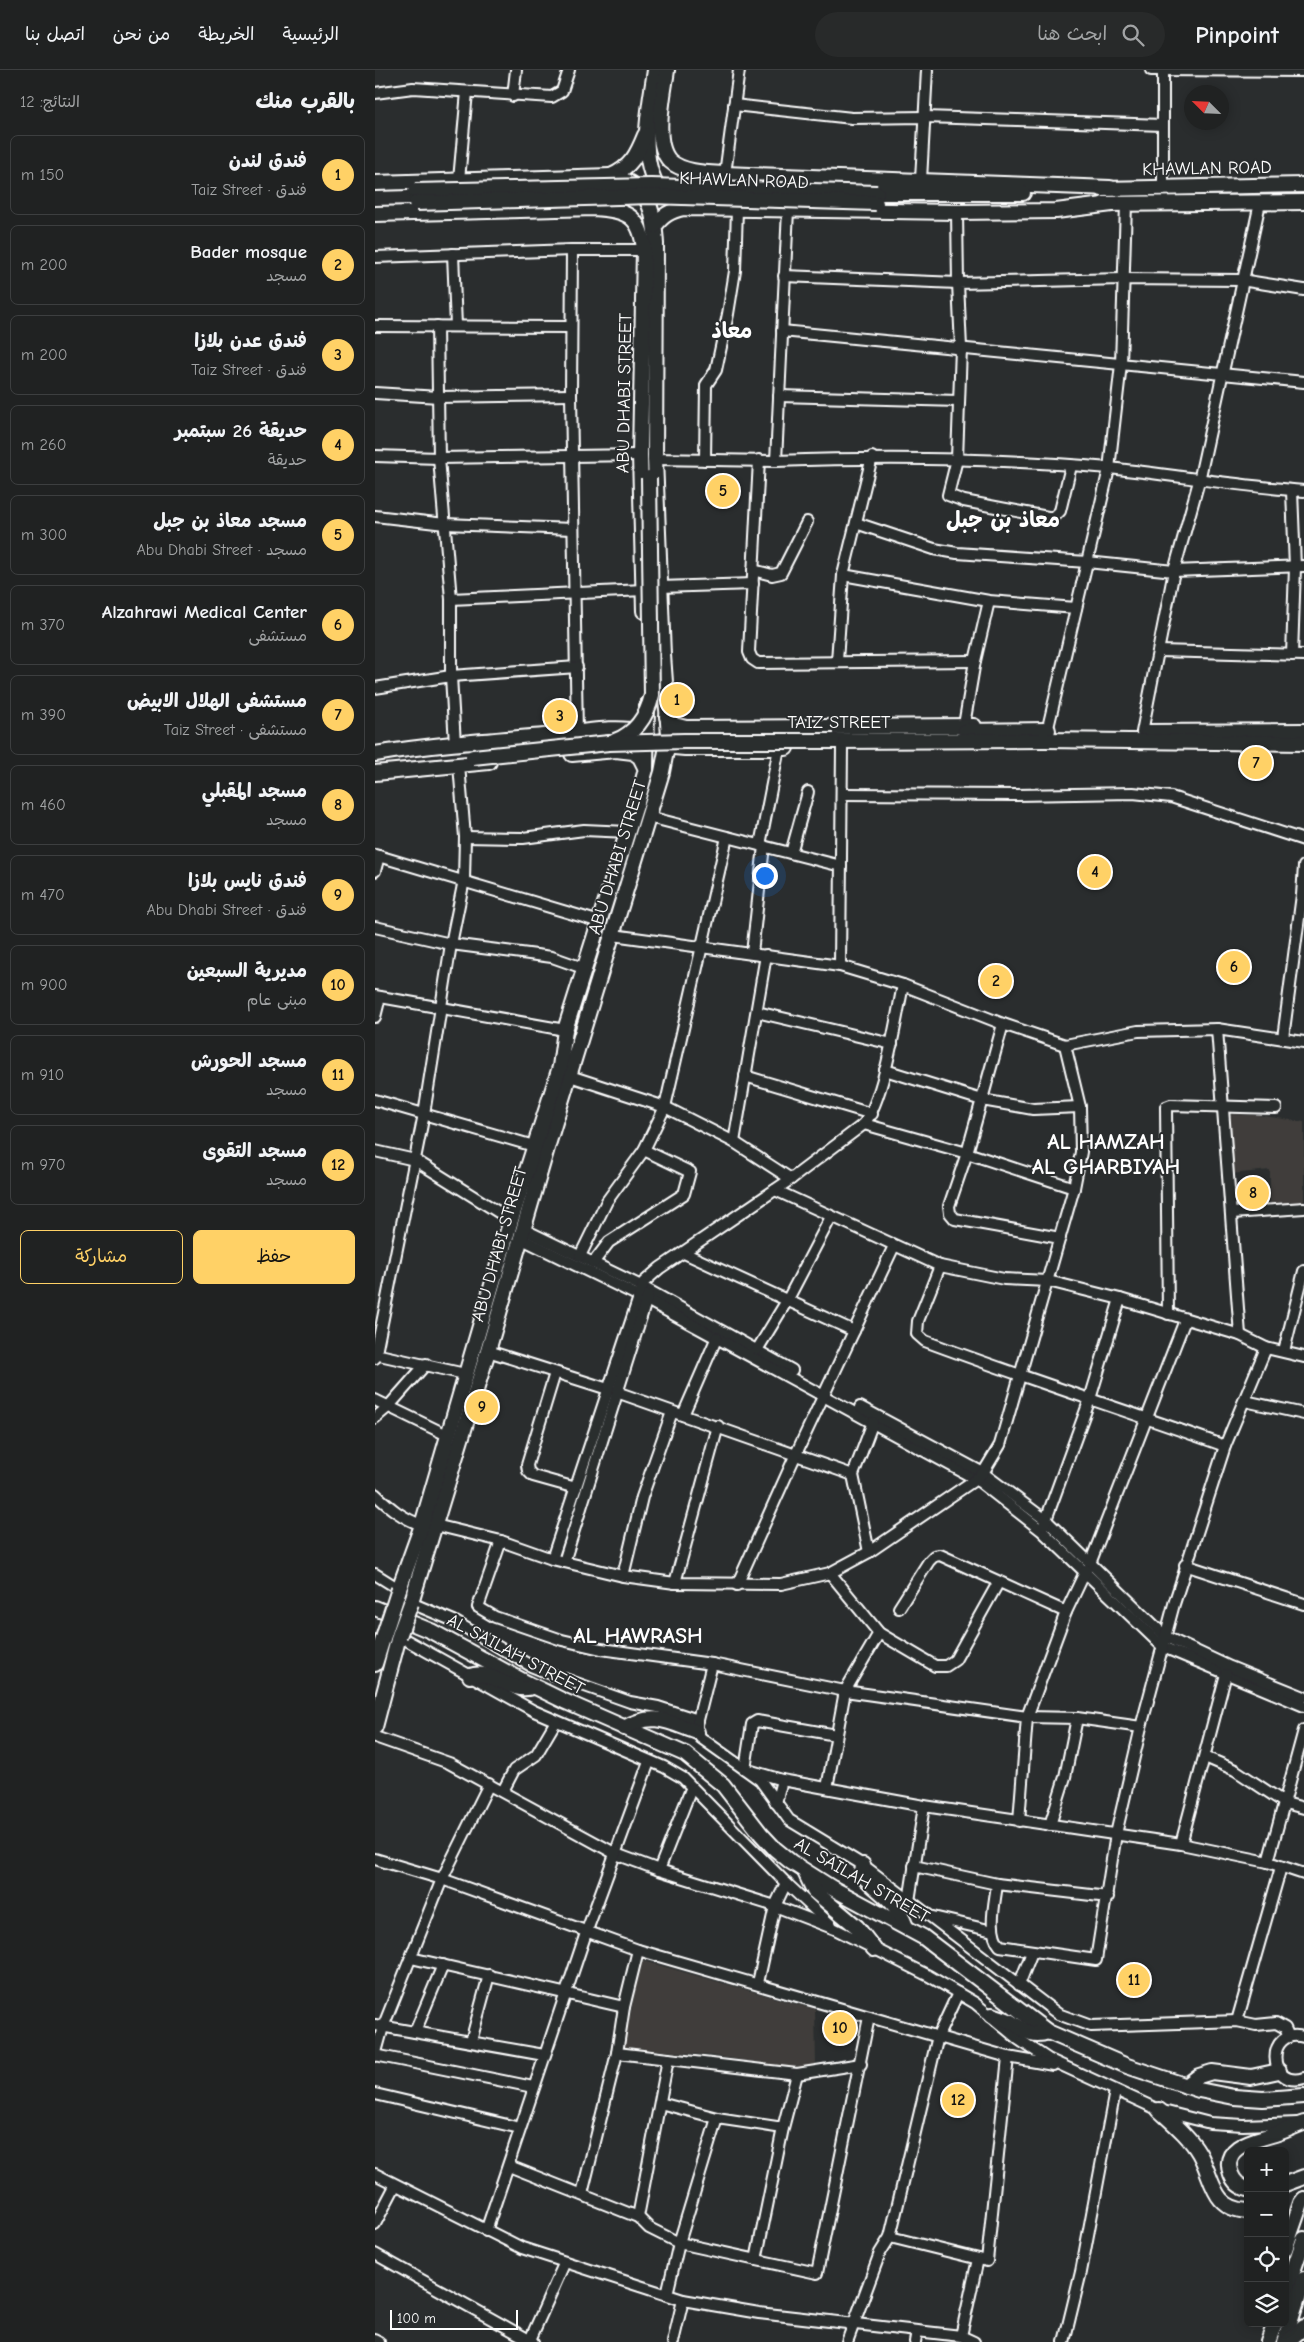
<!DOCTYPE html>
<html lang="ar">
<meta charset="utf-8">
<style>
body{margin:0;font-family:"Comic Neue","Playpen Sans Arabic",sans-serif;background:#282a2a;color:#f1f3f6;direction:rtl}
.controls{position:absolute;right:15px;bottom:15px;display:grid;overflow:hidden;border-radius:8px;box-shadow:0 2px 12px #0003}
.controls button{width:45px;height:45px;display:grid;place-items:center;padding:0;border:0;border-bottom:1px solid #3d3f40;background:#202222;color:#f1f3f6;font:25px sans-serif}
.compass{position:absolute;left:809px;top:15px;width:45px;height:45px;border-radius:50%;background:#202222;box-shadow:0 2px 12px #0003;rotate:294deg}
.scale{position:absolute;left:15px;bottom:12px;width:128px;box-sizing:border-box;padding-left:5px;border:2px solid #fff;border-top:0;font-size:14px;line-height:18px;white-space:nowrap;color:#fff;-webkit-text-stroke:4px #2a2d2e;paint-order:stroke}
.you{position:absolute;left:389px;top:805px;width:18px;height:18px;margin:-12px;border:4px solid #fff;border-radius:50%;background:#1a73e8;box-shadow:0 0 0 8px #1a73e833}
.badge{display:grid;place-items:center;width:32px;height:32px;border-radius:50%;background:#ffd166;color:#111;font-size:16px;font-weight:700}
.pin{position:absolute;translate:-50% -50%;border:2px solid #fff;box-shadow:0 1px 5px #0006}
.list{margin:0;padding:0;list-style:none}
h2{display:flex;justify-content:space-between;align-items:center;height:65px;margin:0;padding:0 20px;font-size:21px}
h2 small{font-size:16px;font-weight:400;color:#a2a4a5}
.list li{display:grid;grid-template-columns:32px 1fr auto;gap:15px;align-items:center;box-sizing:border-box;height:80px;margin:0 10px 10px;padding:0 10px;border:1px solid #3d3f40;border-radius:8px}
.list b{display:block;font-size:19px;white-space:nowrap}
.list p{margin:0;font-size:16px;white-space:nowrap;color:#a2a4a5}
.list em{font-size:16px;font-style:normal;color:#a2a4a5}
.actions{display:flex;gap:10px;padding:15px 20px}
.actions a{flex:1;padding:11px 0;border:1px solid #ffd166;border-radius:8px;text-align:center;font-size:18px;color:#ffd166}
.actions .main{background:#ffd166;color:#111}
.icon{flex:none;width:28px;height:28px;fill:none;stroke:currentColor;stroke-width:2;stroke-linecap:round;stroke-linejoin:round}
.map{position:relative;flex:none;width:929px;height:2272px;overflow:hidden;direction:ltr}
header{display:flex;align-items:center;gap:30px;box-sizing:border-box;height:70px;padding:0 25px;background:#202222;border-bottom:1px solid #3d3f40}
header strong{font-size:24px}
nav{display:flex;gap:28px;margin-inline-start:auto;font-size:18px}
.search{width:350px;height:45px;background:#282a2a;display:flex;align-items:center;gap:12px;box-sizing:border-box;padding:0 18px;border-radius:28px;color:#a2a4a5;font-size:19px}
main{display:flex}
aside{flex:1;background:#202222}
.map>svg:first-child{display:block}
</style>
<header>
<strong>Pinpoint</strong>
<div class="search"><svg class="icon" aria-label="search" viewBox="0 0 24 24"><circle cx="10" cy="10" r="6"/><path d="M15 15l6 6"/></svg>ابحث هنا</div>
<nav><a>الرئيسية</a><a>الخريطة</a><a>من نحن</a><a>اتصل بنا</a></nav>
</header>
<main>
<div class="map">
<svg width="929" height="2272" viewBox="0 0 929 2272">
<rect width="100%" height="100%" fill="#2a2d2e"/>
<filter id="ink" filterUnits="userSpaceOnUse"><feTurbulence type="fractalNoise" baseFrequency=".02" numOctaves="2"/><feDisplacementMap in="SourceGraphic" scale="10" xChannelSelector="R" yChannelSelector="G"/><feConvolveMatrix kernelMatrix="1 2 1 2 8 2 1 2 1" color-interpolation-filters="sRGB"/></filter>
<g filter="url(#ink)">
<g fill="#3f3e3b">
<polygon points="850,1044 883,1045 929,1052 929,1131 895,1133 895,1100 855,1104"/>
<polygon points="266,1890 440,1939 441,1996 411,1997 339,1986 249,1977"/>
</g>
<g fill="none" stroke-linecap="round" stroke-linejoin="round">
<polyline stroke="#3f4243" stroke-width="14" stroke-dasharray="14 7" stroke-linecap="butt" points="229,862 280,702"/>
<g stroke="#fff" stroke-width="14">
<g id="minor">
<polyline points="776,0 929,1"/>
<polyline points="788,0 788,117"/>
<polyline points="0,23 38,18 177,27 187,21 194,0"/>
<polyline points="138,26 141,0"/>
<polyline points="359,35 477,48 550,47 788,55"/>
<polyline points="350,104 364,0"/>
<polyline points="84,110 92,22"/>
<polyline points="546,110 552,0"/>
<polyline points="197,180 196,325 202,663"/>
<polyline points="78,184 81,256"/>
<polyline points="0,187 197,180 269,180"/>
<polyline points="409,206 583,213 582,142"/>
<polyline points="0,256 196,257"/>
<polyline points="62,256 64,388 76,529 76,606 80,674"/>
<polyline points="407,261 929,312"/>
<polyline points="0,323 64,327 196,325"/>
<polyline points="404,326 584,331"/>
<polyline points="0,386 64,388 265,385"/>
<polyline points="280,389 401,391 413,140"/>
<polyline points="330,390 331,315 341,300 353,244 360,201 362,139"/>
<polyline points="384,390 374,582 377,589 383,593 600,591"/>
<path d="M401 391C512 387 623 388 734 398 799 405 864 416 929 421"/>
<polyline points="696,396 685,441 678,448 589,431 573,425 582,389 586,278 583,213 747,209 866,210 929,220"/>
<polyline points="917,421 920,497 917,585"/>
<polyline points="0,446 70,454 198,459"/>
<polyline points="481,453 559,479 582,483 712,492 799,501 929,496"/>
<polyline points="378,500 397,505 406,503 432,452"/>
<polyline points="468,505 614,531 701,538"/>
<polyline points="285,517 378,514"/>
<polyline points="76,529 269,520"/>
<polyline points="784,581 929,585"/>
<polyline points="462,591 468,505 497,387"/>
<polyline points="0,618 76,606 202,597"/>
<polyline points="589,655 600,591 614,531"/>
<polyline points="767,662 799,501 824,411 885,133"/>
<polyline points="671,666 734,399 746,294 751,134"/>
<polyline points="467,724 641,725 758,723 796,727 929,770"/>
<polyline points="274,747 466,796"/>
<polyline points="90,767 148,768 209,760 253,762"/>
<polyline points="385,775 404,678"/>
<polyline points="416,783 433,722"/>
<polyline points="0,785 225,852"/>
<polyline points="0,801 4,786"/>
<polyline points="0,857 76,874 177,887 211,899"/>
<polyline points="238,865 465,896 528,915 628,954 690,975 763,961 842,959 929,972"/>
<polyline points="377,883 389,776"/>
<polyline points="465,896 467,677"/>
<polyline points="0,926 190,960"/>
<polyline points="382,942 517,974"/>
<polyline points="0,947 5,927"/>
<polyline points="628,954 592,1083 574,1136 575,1143 580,1149 685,1168"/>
<polyline points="842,959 865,1265"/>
<polyline points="908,968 927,825 929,796"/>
<polyline points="510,1000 607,1030 658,1039 705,1037"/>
<polyline points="195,1006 290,1037 359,1072 416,1109"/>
<polyline points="370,1006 497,1044"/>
<polyline points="0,1030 159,1076"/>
<polyline points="489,1054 592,1083 699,1118"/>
<polyline points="359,1072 391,885"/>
<polyline points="0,1081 40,1090 136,1150"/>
<polyline points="400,1120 565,1196 629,1209 673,1211 745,1229 865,1265 891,1278 929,1287"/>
<polyline points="857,1143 929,1138"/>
<polyline points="148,1159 266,1216 417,1300"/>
<polyline points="145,1168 272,1230 601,1409 666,1460 788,1577 929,1636"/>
<polyline points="309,1183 479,1261"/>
<polyline points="205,1186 232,1131 269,1080 290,1037 352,767"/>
<polyline points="218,1193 234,1172 309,1124 315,1102 269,1080"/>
<path d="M565 1196 543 1251 542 1264 550 1271C649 1308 750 1340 850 1376"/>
<polyline points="793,1244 791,1037 796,1035 901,1038"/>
<polyline points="382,1280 413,1229 456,1147"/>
<polyline points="113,1281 233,1319 478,1405"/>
<polyline points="909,1281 929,1201"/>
<polyline points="0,1284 90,1304"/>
<polyline points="0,1288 49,1044 76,874 89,810 90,767 84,695"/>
<polyline points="180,1303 152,1395 153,1401 158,1406 201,1418"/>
<polyline points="0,1330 72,1365"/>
<polyline points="870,1331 929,1344"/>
<polyline points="485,1337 608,1403 672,1451 791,1567 855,1597 929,1627"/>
<polyline points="308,1345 342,1267"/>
<polyline points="0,1348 13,1337 51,1294"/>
<path d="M0 1424C14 1437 28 1449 47 1455"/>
<polyline points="60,1455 126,1471 177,1489 248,1506 300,1513 406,1514 455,1503 494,1482 601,1409 608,1403 625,1375 699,1118 706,1082 705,1037 690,975"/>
<polyline points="669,1455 715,1329 745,1229"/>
<polyline points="126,1471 103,1537 120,1547 187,1570 226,1579 337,1594 470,1621 652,1647 702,1648 766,1657"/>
<polyline points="494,1482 478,1405 498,1352"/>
<path d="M177 1489 269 1212 285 1198 416 1109 489 1054C509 1029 521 949 528 915"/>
<polyline points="716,1491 810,1250"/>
<polyline points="189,1492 273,1225"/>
<polyline points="810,1495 929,1534"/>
<polyline points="455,1503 504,1563 560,1596 571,1596 580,1590 623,1513"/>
<polyline points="0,1504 24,1519"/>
<polyline points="248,1506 267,1427 297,1342"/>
<polyline points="300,1513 343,1356"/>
<polyline points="362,1515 421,1384 519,1176"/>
<polyline points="36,1533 79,1551 156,1596 176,1604 255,1632 283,1637 323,1650"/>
<polyline points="524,1538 554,1491 559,1486 565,1485 691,1542"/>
<polyline points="24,1566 159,1641 289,1697 308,1708 411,1813 456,1855"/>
<polyline points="337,1594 322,1654 322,1662 326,1668 385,1710 414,1750 488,1795 683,1944 716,1956 862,1951 881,1955 901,1953 910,1958 914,1967"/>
<polyline points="461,1665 382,1651 377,1654 370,1699 407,1710 549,1736 806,1774 893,1792 929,1804"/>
<polyline points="0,1667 74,1693 241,1784 284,1800 400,1836 460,1859 554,1906 600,1933 643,1969 673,1989 784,2040 835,2053 868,2055 923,2053"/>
<polyline points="830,1687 860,1700 910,1733 929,1738"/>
<polyline points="452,1718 470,1621 504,1563"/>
<polyline points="128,1721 139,1700 161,1685 181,1651"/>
<polyline points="401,1733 407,1710"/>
<polyline points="644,1751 652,1647 691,1542 711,1500"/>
<polyline points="675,1755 690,1707 702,1648"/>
<polyline points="806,1774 851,1604"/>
<polyline points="0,1789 67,1809 263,1880 633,1987 678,1995"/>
<polyline points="893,1792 929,1660"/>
<polyline points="539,1796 622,1814 733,1827"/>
<polyline points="284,1800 316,1719"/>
<path d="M622 1814C620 1833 612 1861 625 1876L721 1890 741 1764 766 1657 799 1534 850 1376 891 1278"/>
<polyline points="534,1831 549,1736"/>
<polyline points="558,1847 618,1861"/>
<polyline points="36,1888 249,1937"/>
<polyline points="383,1913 400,1836 411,1813"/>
<polyline points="644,1915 657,1882"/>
<polyline points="862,1951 906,1797"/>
<polyline points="0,1955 169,1985"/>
<polyline points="40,1962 68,1895"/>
<path d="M929 1967C890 1956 892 2020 929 2008"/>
<polyline points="96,1971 114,1905"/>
<polyline points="242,1983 422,2004 486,1994"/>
<polyline points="0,1985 158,2017"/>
<polyline points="0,1986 8,1957 67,1809 114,1714"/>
<polyline points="0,2024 145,2058"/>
<polyline points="285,2033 342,2048 408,2058"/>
<polyline points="134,2096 263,2147 274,2158 304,2173 442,2203 494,1947"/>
<polyline points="0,2104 147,2178 308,2230 384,2243 586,2266 599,2272"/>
<polyline points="207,2124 242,1983 249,1937 263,1880"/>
<polyline points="263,2147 293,1989"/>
<polyline points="0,2154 20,2116"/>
<polyline points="111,2161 211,1863 274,1692"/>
<polyline points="515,2167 612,2191 633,1987"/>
<polyline points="0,2184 158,2272"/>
<polyline points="381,2190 408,2058 422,2004"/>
<polyline points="292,2224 304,2173 342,2048"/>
<polyline points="586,2266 603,2189"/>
<polyline points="0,2270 4,2272"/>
<polyline points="155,2270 189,2194"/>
<polyline points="298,2272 308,2230"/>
<polyline points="472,2272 505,2183 515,2167 563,1966 583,1923"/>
<polyline points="540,2272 542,2261"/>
<polyline points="689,2272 706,2202 740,2021"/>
</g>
</g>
<g stroke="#fff" stroke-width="18">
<g id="major">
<path d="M280 0C275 38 260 93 289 125"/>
<path d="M292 0C289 23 277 73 295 91 308 103 334 103 350 104L735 118"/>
<path d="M236 106C256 97 262 85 270 65"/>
<path d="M0 113 236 106C274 115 279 139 281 174L280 389 288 585 294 666 287 702 172 1078 113 1281 36 1533"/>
<polyline points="727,119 929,115"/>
<polyline points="502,123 648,123"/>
<polyline points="729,134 929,132"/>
<path d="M0 144 219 138C251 140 266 145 269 180L265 385 269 541"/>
<path d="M280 156C288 145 295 141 309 138L582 142 681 141 737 134"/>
<polyline points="292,647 299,655 311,658 599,656"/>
<polyline points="590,661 673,660"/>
<polyline points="772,662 929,661"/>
<polyline points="287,671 299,677 310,678 411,678"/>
<polyline points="458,671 670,670 929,673"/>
<path d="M0 684C60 674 121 670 182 665 206 663 242 655 265 662"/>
<polyline points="197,684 241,680 258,682 265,687 271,699"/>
<polyline points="0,703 114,692"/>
<polyline points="24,1519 47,1455 136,1150 185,997 190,960 262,732 271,699 272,635"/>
<polyline points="0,1538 56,1561 148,1611 189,1631 310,1684 348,1715 386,1764 400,1779 416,1792 457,1818 548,1867 673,1962 752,1996 824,2020 859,2027 888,2029 929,2026"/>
<polyline points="0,1594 10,1562"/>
<path d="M95 1606C117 1598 134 1624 158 1617"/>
<polyline points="0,1657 24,1566"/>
<path d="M249 1658C278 1641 294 1652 322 1662"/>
<path d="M488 1795 487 1804C504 1825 520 1827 531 1857"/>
<polyline points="430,1802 439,1821 482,1857 499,1879"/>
<path d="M617 1945C623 1947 630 1949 636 1952 650 1960 657 1968 673 1962"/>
<polyline points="811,2016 824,2006 837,2002 876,2007 904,2001"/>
<path d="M784 2040C798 2053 814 2066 824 2083 839 2109 836 2139 873 2141"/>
<polyline points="910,2114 929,2107"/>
<path d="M873 2119C865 2117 859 2112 856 2104 845 2075 881 2070 900 2064 910 2061 919 2056 929 2053"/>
<polyline points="910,2179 926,2133 929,2129"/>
<polyline points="910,2225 929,2169"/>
<polyline points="893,2272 900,2253"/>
<polyline points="909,2272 929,2209"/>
<polyline points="912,2272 929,2257"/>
</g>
</g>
<use href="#minor" stroke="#2a2d2e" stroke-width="10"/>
<use href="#major" stroke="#2a2d2e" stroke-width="14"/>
<g stroke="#fff" stroke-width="18" stroke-linecap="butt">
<g id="major-bridge">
<polyline points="40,121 276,116 502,123"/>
<polyline points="41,133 276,126 501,133"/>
<path d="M240 671C261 663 272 646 277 625L274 408"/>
<polyline points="98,687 234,673 309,671 458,671"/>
<polyline points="10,1562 24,1519"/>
<polyline points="24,1566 36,1533"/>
</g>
</g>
<use href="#major-bridge" stroke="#2a2d2e" stroke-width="14"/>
</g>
</g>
<g text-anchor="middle" stroke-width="4" stroke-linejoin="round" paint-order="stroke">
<g font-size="18" fill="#fff" stroke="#2a2d2e">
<text transform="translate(832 98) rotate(-1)" y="6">KHAWLAN ROAD</text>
<text transform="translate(369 110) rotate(2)" y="6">KHAWLAN ROAD</text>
<text transform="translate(249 323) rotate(-89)" y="6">ABU DHABI STREET</text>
<text x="464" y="658">TAIZ STREET</text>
<text transform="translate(242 787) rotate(-73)" y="6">ABU DHABI STREET</text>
<text transform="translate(124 1174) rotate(-74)" y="6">ABU DHABI STREET</text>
<text transform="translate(141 1584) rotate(28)" y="6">AL SAILAH STREET</text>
<text transform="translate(487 1810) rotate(30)" y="6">AL SAILAH STREET</text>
</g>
<g font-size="22" font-weight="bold" fill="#fff" stroke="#2a2d2e">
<text x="357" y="268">معاذ</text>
<text x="628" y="457">معاذ بن جبل</text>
<text x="731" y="1079">AL HAMZAH<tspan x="731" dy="25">AL GHARBIYAH</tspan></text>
<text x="263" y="1573">AL HAWRASH</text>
</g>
</g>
</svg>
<div class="controls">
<button>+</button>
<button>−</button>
<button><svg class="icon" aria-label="locate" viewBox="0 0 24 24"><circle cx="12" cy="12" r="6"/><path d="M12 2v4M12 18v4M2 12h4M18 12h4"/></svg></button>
<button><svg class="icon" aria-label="layers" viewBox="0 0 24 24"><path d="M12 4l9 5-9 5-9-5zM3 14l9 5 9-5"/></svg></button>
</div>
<svg class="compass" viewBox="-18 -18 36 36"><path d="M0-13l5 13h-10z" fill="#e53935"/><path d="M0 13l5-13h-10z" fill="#a2a4a5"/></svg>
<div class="scale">100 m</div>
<div class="you"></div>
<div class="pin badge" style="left:302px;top:630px">1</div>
<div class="pin badge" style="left:621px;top:911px">2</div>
<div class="pin badge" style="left:185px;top:646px">3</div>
<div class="pin badge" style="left:720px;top:802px">4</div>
<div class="pin badge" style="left:348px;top:421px">5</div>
<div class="pin badge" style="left:859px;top:897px">6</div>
<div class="pin badge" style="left:881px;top:693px">7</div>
<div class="pin badge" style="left:878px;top:1123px">8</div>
<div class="pin badge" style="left:107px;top:1337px">9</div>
<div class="pin badge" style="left:465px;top:1958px">10</div>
<div class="pin badge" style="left:759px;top:1910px">11</div>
<div class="pin badge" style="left:583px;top:2030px">12</div>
</div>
<aside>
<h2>بالقرب منك<small>النتائج: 12</small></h2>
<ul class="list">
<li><span class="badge">1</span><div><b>فندق لندن</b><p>فندق · Taiz Street</p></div><em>150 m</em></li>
<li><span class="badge">2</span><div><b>Bader mosque</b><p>مسجد</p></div><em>200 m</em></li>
<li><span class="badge">3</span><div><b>فندق عدن بلازا</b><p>فندق · Taiz Street</p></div><em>200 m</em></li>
<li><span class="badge">4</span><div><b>حديقة 26 سبتمبر</b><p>حديقة</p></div><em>260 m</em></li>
<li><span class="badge">5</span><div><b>مسجد معاذ بن جبل</b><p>مسجد · Abu Dhabi Street</p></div><em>300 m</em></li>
<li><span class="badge">6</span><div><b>Alzahrawi Medical Center</b><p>مستشفى</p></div><em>370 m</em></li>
<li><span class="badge">7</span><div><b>مستشفى الهلال الابيض</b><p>مستشفى · Taiz Street</p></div><em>390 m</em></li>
<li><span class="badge">8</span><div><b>مسجد المقبلي</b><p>مسجد</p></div><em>460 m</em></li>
<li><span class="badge">9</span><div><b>فندق نايس بلازا</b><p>فندق · Abu Dhabi Street</p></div><em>470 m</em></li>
<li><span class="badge">10</span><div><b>مديرية السبعين</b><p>مبنى عام</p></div><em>900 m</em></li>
<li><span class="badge">11</span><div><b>مسجد الحورش</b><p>مسجد</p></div><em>910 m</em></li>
<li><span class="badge">12</span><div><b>مسجد التقوى</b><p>مسجد</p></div><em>970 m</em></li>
</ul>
<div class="actions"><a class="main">حفظ</a><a>مشاركة</a></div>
</aside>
</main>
